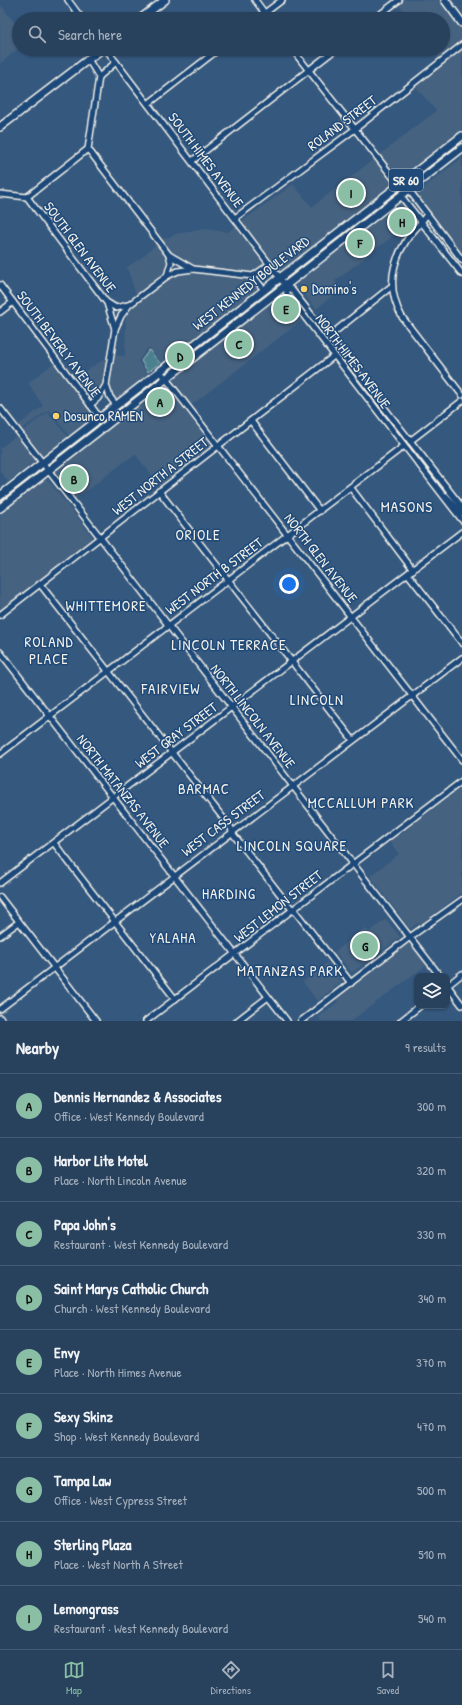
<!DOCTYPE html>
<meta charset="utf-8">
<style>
body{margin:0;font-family:"Patrick Hand",sans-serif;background:#344d67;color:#f1f3f6}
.controls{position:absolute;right:12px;bottom:12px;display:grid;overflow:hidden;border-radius:8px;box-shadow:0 1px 3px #0004}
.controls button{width:36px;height:36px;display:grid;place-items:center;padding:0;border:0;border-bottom:1px solid #445b73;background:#28425e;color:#f1f3f6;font:20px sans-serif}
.you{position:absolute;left:289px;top:584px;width:14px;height:14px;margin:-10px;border:3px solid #fff;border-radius:50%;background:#1a73e8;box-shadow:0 0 0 6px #1a73e833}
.badge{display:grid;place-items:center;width:26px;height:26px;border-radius:50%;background:#8abfa5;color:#111;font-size:13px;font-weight:700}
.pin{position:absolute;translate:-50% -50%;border:2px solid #fff;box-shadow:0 1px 4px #0006}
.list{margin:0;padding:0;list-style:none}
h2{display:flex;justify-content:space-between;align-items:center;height:52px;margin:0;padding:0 16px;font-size:17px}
h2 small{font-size:13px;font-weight:400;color:#a5b0bc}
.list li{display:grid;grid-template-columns:26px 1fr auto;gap:12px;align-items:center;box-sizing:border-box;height:64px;padding:0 16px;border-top:1px solid #445b73}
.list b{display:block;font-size:15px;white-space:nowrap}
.list p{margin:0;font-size:13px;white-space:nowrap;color:#a5b0bc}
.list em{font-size:13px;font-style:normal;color:#a5b0bc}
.icon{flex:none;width:22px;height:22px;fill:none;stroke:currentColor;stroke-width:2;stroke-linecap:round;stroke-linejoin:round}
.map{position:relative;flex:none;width:462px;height:1021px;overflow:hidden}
.search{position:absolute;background:#28425e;box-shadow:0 1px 3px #0004;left:12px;right:12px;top:12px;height:44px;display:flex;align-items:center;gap:10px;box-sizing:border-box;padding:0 14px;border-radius:22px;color:#a5b0bc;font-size:15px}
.sheet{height:628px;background:#28425e}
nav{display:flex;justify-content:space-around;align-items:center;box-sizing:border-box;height:56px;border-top:1px solid #445b73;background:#28425e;font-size:11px;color:#a5b0bc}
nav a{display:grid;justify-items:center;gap:2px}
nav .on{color:#8abfa5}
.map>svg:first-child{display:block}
</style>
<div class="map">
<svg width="462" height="1021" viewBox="0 0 462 1021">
<rect width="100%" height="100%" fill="#35587e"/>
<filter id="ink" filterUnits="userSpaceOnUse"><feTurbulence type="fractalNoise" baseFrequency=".025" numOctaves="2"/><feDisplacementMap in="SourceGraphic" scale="8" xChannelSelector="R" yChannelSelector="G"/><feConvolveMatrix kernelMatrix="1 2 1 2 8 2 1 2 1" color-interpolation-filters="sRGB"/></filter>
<g filter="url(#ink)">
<g fill="#446281" fill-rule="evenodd">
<polygon points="404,0 441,0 462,27 462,42 440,59 434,49 443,49 443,19 410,19 398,4"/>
<polygon points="0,4 19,28 19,48 0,64"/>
<polygon points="462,49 462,132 399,181 379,155 436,111 416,87"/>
<polygon points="462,139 462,145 408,187 404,185"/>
<polygon points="375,158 395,184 281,274 241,222 293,184 312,207"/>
<polygon points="462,158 462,253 419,198 418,194 419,191"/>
<polygon points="397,190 398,195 287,282 284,278"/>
<polygon points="402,202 415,218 415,219 335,281 341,289 316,309 299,288 298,284 299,281"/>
<polygon points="237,225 267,263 252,273 193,266 171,253 161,240 176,234 205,229 228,232"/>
<polygon points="157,243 167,256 169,262 168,268 165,274 136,295 127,267 141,258"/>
<path d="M194 271 252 279 260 289 116 401 110 391 109 384 113 355 125 356 126 314 132 306 169 278ZM149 348 162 363 149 374 147 373 138 361 147 349Z"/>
<polygon points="280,281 282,285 167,375 164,372"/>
<polygon points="279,297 284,298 301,321 194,403 189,405 176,387 173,381 175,377"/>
<polygon points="108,357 104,384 96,396 90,401 73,378"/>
<polygon points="55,362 96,417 70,437 49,410 20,430 17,426 43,406 28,383"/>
<polygon points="166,385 212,442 210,449 161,487 135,454 76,499 56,474 55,471"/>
<polygon points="48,412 68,437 8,482 0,471 0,448"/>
<polygon points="45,478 48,480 92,536 92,538 89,544 0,612 0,513"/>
<polygon points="462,787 462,893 422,923 416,924 410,929 370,876 399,854 390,842"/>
<polygon points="386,919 400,937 352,973 335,952 365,928 369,932"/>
<polygon points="408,944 413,945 428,964 351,1021 321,1021 318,1017 338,1002 336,999"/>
<polygon points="327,963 342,982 317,1001 303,982"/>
</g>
<polygon fill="#4c818e" stroke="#a0b9bb" points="149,350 160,363 148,372 141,361"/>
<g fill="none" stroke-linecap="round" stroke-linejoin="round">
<g stroke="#f4f1e8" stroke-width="8">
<g id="minor">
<polyline points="68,0 82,19"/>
<polyline points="255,0 269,19"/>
<polyline points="257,19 282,0"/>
<polyline points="374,19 399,0"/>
<polyline points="106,49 286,286 292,290 462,507"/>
<polyline points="292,49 399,185"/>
<polyline points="88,59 99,77"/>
<polyline points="116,62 99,77 88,149 169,255 193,269 253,276 270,264"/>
<polyline points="148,104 219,49"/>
<polyline points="192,161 336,49"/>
<polyline points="409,190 462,260"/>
<polyline points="0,194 27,197 88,149"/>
<polyline points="401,196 462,274"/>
<polyline points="27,197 107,303 115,329 106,385 110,397 116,405"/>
<path d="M427 214C421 224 412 231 406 241 390 266 388 292 402 317L462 395"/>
<polyline points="235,218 355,129 462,45"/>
<polyline points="167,276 171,262 169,255"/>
<polyline points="253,276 264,290"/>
<polyline points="0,285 100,418"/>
<polyline points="286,286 287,294 462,520"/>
<polyline points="108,303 116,308 128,305"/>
<polyline points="0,312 13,302"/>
<polyline points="115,329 121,316 129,305 167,276 178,271 193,269"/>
<polyline points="328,337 392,286"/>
<polyline points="160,371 462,760"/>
<polyline points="90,405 98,398 106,385"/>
<polyline points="0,408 440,976"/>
<polyline points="251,421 320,511"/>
<polyline points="410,441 462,401"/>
<polyline points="351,488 413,570"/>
<polyline points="159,491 353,740"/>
<polyline points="446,496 462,513"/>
<polyline points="408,574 462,643"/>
<polyline points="40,584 231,828 233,834 290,907 295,911 351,983"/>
<polyline points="0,615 334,356"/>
<polyline points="0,652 287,1021"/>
<polyline points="0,754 404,446"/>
<polyline points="54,843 175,999"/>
<polyline points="0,883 462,532"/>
<polyline points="0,897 96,1021"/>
<polyline points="0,936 19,922"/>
<polyline points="447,985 462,1005"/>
<polyline points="447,986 462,974"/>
<polyline points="0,1009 462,658"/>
<polyline points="0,1018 2,1021"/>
<polyline points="146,1021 462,781"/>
<polyline points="237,1021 268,997"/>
<polyline points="301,1021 410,937 462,900"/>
<polyline points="401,1021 420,1006"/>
</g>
</g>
<g stroke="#f4f1e8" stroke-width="10">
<g id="major">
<polyline points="445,0 462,23"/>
<polyline points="140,19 165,0"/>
<polyline points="0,127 102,49"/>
<polyline points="0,496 462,136"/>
<polyline points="0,508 462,148"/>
</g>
</g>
<use href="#minor" stroke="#1f4a7a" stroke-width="5"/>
<use href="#major" stroke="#1f4a7a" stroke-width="7"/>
</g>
</g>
<g fill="#ffd166" stroke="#1f4a7a" stroke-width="1.5">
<circle cx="304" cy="289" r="4"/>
<circle cx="56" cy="416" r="4"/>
</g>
<g text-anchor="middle" stroke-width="3" stroke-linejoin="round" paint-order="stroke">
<rect fill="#1f4a7a" stroke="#b4bfc7" stroke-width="1" x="389" y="169" width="34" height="22" rx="3"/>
<g font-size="13" font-weight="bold" fill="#f4f1e8">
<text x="406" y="185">SR 60</text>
</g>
<g font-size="14" fill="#f4f1e8" stroke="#1f4a7a">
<text transform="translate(342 123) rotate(-37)" y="5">ROLAND STREET</text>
<text transform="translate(206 160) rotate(53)" y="5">SOUTH HIMES AVENUE</text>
<text transform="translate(80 247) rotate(53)" y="5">SOUTH GLEN AVENUE</text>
<text transform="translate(251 283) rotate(-38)" y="5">WEST KENNEDY BOULEVARD</text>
<text transform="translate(59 344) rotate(53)" y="5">SOUTH BEVERLY AVENUE</text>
<text transform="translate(353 361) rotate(53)" y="5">NORTH HIMES AVENUE</text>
<text transform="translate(160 476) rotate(-38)" y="5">WEST NORTH A STREET</text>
<text transform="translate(321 558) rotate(52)" y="5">NORTH GLEN AVENUE</text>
<text transform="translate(214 576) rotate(-37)" y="5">WEST NORTH B STREET</text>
<text transform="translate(253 716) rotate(52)" y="5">NORTH LINCOLN AVENUE</text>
<text transform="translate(176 735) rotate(-37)" y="5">WEST GRAY STREET</text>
<text transform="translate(123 791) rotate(52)" y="5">NORTH MATANZAS AVENUE</text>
<text transform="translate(223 823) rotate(-37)" y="5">WEST CASS STREET</text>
<text transform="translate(278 906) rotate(-38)" y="5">WEST LEMON STREET</text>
</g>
<g font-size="14" fill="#f4f1e8" stroke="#1f4a7a" text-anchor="start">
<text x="312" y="294">Domino's</text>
<text x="64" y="421">Dosunco RAMEN</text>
</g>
<g font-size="15" letter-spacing="1" fill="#f4f1e8" stroke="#1f4a7a">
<text x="407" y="512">MASONS</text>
<text x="198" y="540">ORIOLE</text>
<text x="106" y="611">WHITTEMORE</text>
<text x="49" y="647">ROLAND<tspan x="49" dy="17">PLACE</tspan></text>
<text x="229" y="650">LINCOLN TERRACE</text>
<text x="171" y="694">FAIRVIEW</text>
<text x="317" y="705">LINCOLN</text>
<text x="204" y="794">BARMAC</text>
<text x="361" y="808">MCCALLUM PARK</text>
<text x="292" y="851">LINCOLN SQUARE</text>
<text x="229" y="899">HARDING</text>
<text x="173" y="943">YALAHA</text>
<text x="290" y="976">MATANZAS PARK</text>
</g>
</g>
</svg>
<div class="controls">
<button><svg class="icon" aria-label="layers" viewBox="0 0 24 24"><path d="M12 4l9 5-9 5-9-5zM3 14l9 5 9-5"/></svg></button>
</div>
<div class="you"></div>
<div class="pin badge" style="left:160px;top:402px">A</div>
<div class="pin badge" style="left:74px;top:479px">B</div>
<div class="pin badge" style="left:239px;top:344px">C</div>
<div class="pin badge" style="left:180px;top:356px">D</div>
<div class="pin badge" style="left:286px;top:309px">E</div>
<div class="pin badge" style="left:360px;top:243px">F</div>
<div class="pin badge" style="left:365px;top:946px">G</div>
<div class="pin badge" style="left:402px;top:222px">H</div>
<div class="pin badge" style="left:351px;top:193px">I</div>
<div class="search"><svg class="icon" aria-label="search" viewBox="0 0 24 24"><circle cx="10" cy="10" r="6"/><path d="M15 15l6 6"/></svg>Search here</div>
</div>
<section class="sheet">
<h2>Nearby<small>9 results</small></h2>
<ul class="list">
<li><span class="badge">A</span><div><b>Dennis Hernandez &amp; Associates</b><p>Office · West Kennedy Boulevard</p></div><em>300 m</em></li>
<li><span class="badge">B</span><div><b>Harbor Lite Motel</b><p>Place · North Lincoln Avenue</p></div><em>320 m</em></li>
<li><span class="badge">C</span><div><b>Papa John's</b><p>Restaurant · West Kennedy Boulevard</p></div><em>330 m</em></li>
<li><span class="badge">D</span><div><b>Saint Marys Catholic Church</b><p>Church · West Kennedy Boulevard</p></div><em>340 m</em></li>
<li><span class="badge">E</span><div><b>Envy</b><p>Place · North Himes Avenue</p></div><em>370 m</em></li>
<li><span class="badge">F</span><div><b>Sexy Skinz</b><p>Shop · West Kennedy Boulevard</p></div><em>470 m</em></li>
<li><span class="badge">G</span><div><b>Tampa Law</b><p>Office · West Cypress Street</p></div><em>500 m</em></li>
<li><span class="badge">H</span><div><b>Sterling Plaza</b><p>Place · West North A Street</p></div><em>510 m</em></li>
<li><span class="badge">I</span><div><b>Lemongrass</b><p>Restaurant · West Kennedy Boulevard</p></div><em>540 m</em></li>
</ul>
</section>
<nav>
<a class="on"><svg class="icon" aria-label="map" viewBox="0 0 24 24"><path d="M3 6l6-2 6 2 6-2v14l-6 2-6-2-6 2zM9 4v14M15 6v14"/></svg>Map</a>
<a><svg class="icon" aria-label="directions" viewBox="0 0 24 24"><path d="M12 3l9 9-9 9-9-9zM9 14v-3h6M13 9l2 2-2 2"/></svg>Directions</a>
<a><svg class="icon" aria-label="saved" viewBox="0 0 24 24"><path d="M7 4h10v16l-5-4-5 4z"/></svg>Saved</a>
</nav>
